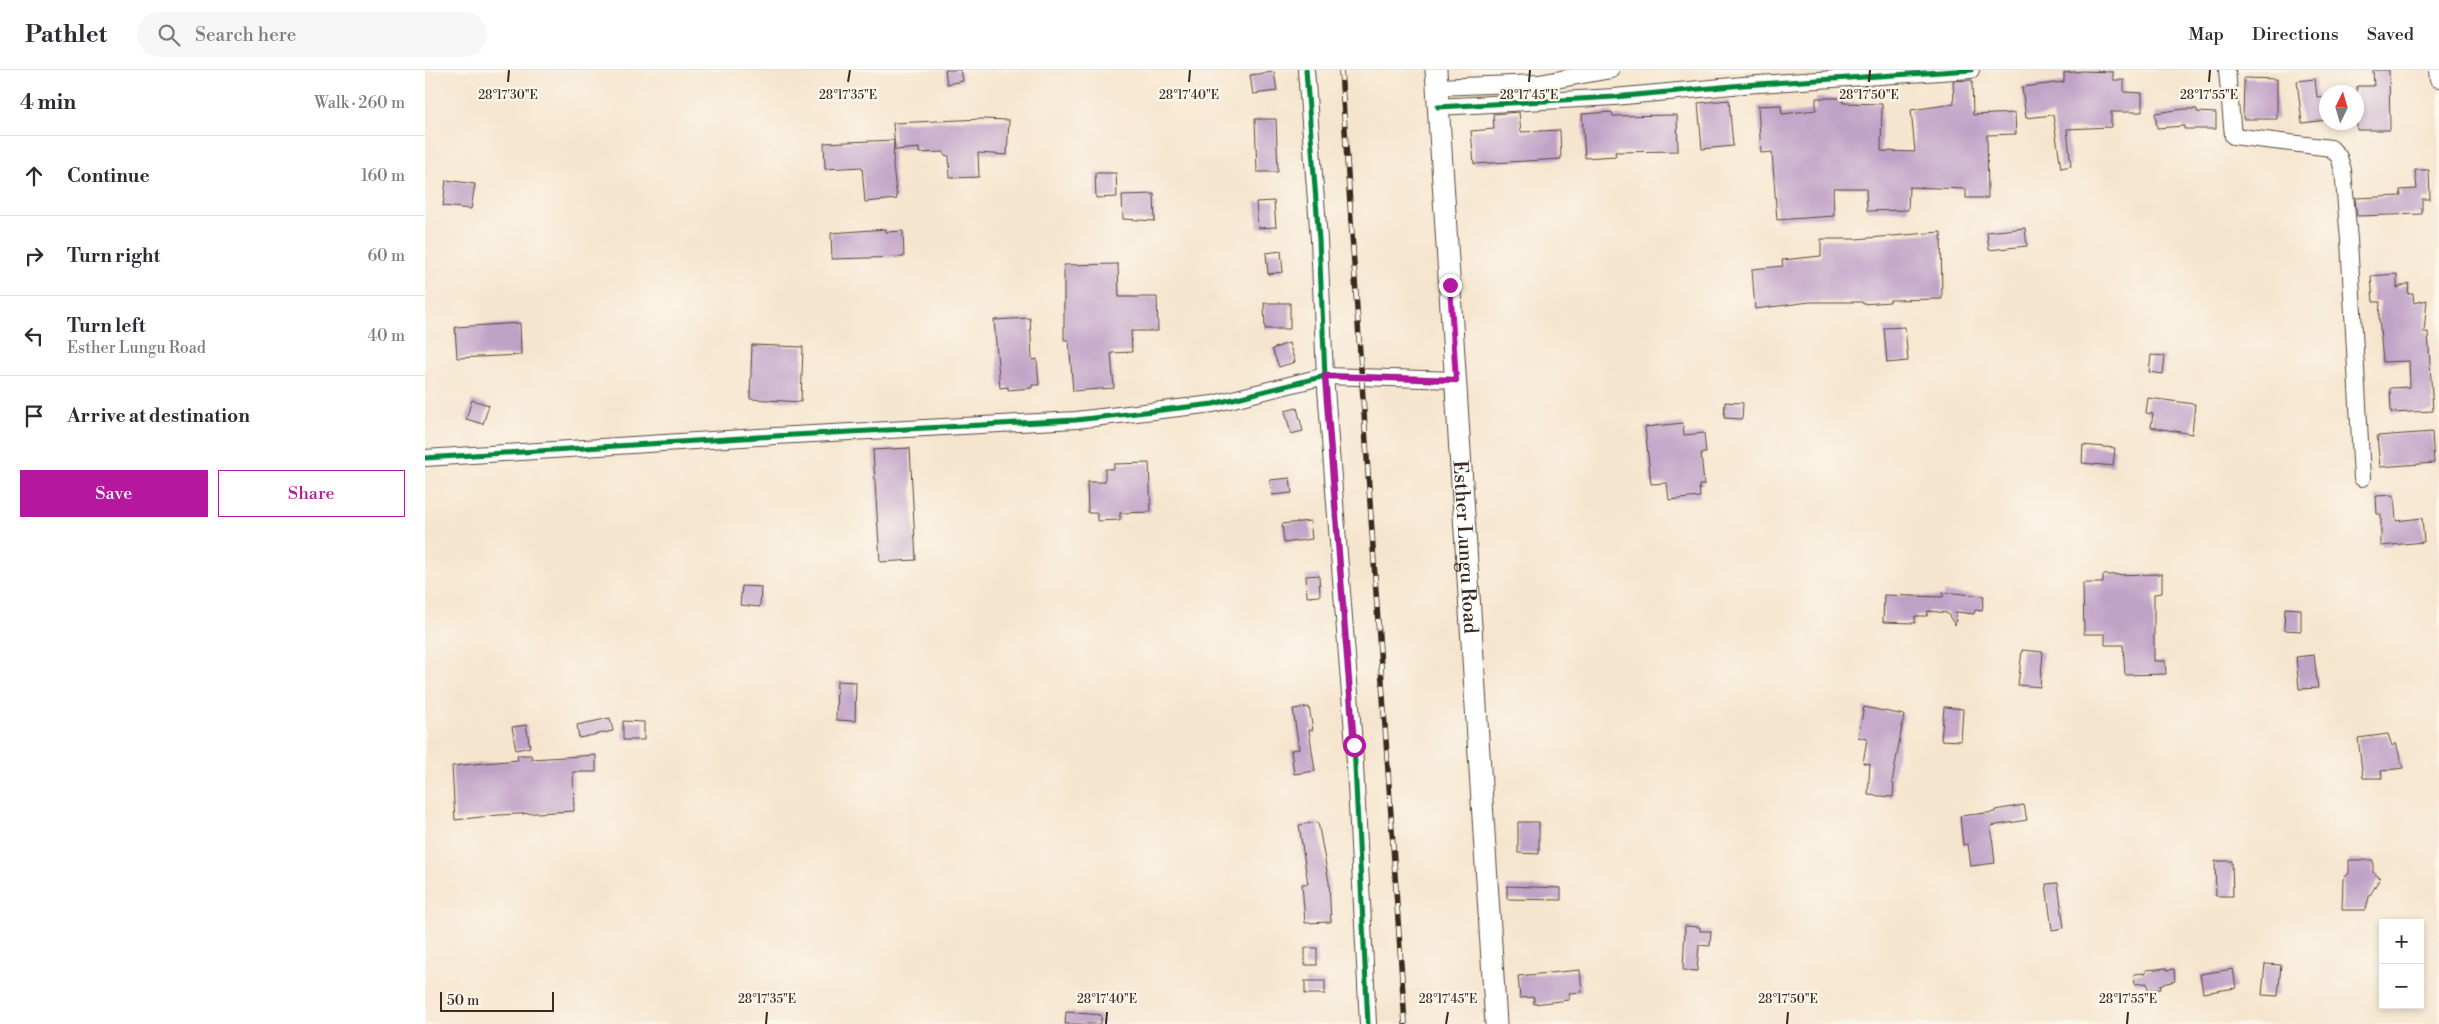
<!DOCTYPE html>
<meta charset="utf-8">
<style>
body{margin:0;font-family:"Libre Bodoni",serif;background:#f7f7f7;color:#2b2b33}
.controls{position:absolute;right:15px;bottom:15px;display:grid;overflow:hidden;border-radius:0px;box-shadow:0 2px 8px #0003}
.controls button{width:45px;height:45px;display:grid;place-items:center;padding:0;border:0;border-bottom:1px solid #e1e1e2;background:#fff;color:#2b2b33;font:25px sans-serif}
.compass{position:absolute;left:1894px;top:15px;width:45px;height:45px;border-radius:50%;background:#fff;box-shadow:0 2px 8px #0003;rotate:5deg}
.scale{position:absolute;left:15px;bottom:12px;width:114px;box-sizing:border-box;padding-left:5px;border:2px solid #3b2a1e;border-top:0;font-size:14px;line-height:18px;white-space:nowrap;color:#3b2a1e;-webkit-text-stroke:4px #fbf7ec;paint-order:stroke}
.stop{position:absolute;width:15px;height:15px;margin:-11px;border:4px solid #b5179e;border-radius:50%;background:#fff}
.stop.end{background:#b5179e;border-color:#fff;box-shadow:0 1px 5px #0008}
.list{margin:0;padding:0;list-style:none}
h2{display:flex;justify-content:space-between;align-items:center;height:65px;margin:0;padding:0 20px;font-size:21px}
h2 small{font-size:16px;font-weight:400;color:#7c7c81}
.list li{display:grid;grid-template-columns:32px 1fr auto;gap:15px;align-items:center;box-sizing:border-box;height:80px;padding:0 20px;border-top:1px solid #e1e1e2}
.list b{display:block;font-size:19px;white-space:nowrap}
.list p{margin:0;font-size:16px;white-space:nowrap;color:#7c7c81}
.list em{font-size:16px;font-style:normal;color:#7c7c81}
.actions{display:flex;gap:10px;padding:15px 20px}
.actions a{flex:1;padding:11px 0;border:1px solid #b5179e;border-radius:0px;text-align:center;font-size:18px;color:#b5179e}
.actions .main{background:#b5179e;color:#fff}
.icon{flex:none;width:28px;height:28px;fill:none;stroke:currentColor;stroke-width:2;stroke-linecap:round;stroke-linejoin:round}
.map{position:relative;flex:none;width:2014px;height:954px;overflow:hidden}
header{display:flex;align-items:center;gap:30px;box-sizing:border-box;height:70px;padding:0 25px;background:#fff;border-bottom:1px solid #e1e1e2}
header strong{font-size:24px}
nav{display:flex;gap:28px;margin-inline-start:auto;font-size:18px}
.search{width:350px;height:45px;background:#f7f7f7;display:flex;align-items:center;gap:12px;box-sizing:border-box;padding:0 18px;border-radius:28px;color:#7c7c81;font-size:19px}
main{display:flex}
aside{flex:1;background:#fff}
.map>svg:first-child{display:block}
</style>
<header>
<strong>Pathlet</strong>
<div class="search"><svg class="icon" aria-label="search" viewBox="0 0 24 24"><circle cx="10" cy="10" r="6"/><path d="M15 15l6 6"/></svg>Search here</div>
<nav><a>Map</a><a>Directions</a><a>Saved</a></nav>
</header>
<main>
<aside>
<h2>4 min<small>Walk · 260 m</small></h2>
<ul class="list">
<li><svg class="icon" aria-label="ahead" viewBox="0 0 24 24"><path d="M12 20V5M6 11l6-6 6 6"/></svg><div><b>Continue</b></div><em>160 m</em></li>
<li><svg class="icon" aria-label="right" viewBox="0 0 24 24"><path d="M7 20v-9h11M14 6l5 5-5 5"/></svg><div><b>Turn right</b></div><em>60 m</em></li>
<li><svg class="icon" aria-label="left" viewBox="0 0 24 24"><path d="M17 20v-9H6M10 6l-5 5 5 5"/></svg><div><b>Turn left</b><p>Esther Lungu Road</p></div><em>40 m</em></li>
<li><svg class="icon" aria-label="arrive" viewBox="0 0 24 24"><path d="M6 21V4h12l-3 4 3 4H6"/></svg><div><b>Arrive at destination</b></div></li>
</ul>
<div class="actions"><a class="main">Save</a><a>Share</a></div>
</aside>
<div class="map">
<svg width="2014" height="954" viewBox="0 0 2014 954">
<rect width="100%" height="100%" fill="#fbf7ec"/>
<filter id="ink" filterUnits="userSpaceOnUse"><feTurbulence type="fractalNoise" baseFrequency=".02" numOctaves="2"/><feDisplacementMap in="SourceGraphic" scale="10" xChannelSelector="R" yChannelSelector="G"/><feConvolveMatrix kernelMatrix="1 2 1 2 8 2 1 2 1" color-interpolation-filters="sRGB"/></filter>
<filter id="wash" filterUnits="userSpaceOnUse"><feTurbulence type="fractalNoise" baseFrequency=".0096" numOctaves="4" result="noise"/><feDisplacementMap in="SourceGraphic" scale="20" xChannelSelector="R" yChannelSelector="G"/><feGaussianBlur stdDeviation="1.12" result="paint"/><feColorMatrix in="noise" values="0 0 0 0 0 0 0 0 0 0 0 0 0 0 0 0 0 1.4 0 .05"/><feComposite in="paint" operator="in"/></filter>
<g filter="url(#wash)">
<rect width="100%" height="100%" fill="#f6e5ce"/>
<g id="blocks">
<g fill="#c1a2c7">
<polygon points="520,0 536,0 538,11 522,14"/>
<polygon points="1948,0 1964,0 1965,60 1932,60 1932,16 1949,16"/>
<polygon points="1658,1 1688,2 1688,10 1699,10 1699,22 1717,23 1717,42 1686,42 1686,57 1642,59 1646,96 1636,98 1628,45 1601,48 1597,17 1639,12 1639,3"/>
<polygon points="849,2 852,21 828,24 825,5"/>
<polygon points="1819,8 1852,9 1852,49 1818,49"/>
<polygon points="1890,9 1892,27 1902,26 1902,50 1877,53 1872,11"/>
<polygon points="1547,10 1548,45 1590,43 1591,64 1562,65 1563,128 1541,128 1541,119 1484,117 1483,140 1442,141 1441,118 1408,118 1409,146 1352,150 1347,82 1336,83 1333,36 1356,35 1357,44 1391,40 1391,28 1418,28 1418,33 1457,34 1456,81 1490,82 1486,40 1529,34 1528,11"/>
<polygon points="1304,30 1308,76 1277,79 1273,33"/>
<polygon points="1759,39 1772,39 1772,42 1791,43 1791,59 1759,59 1759,56 1732,58 1730,43"/>
<polygon points="1094,42 1096,62 1135,60 1136,89 1049,94 1046,61 1069,59 1068,44"/>
<polygon points="1187,42 1188,46 1252,45 1253,81 1190,82 1191,86 1160,88 1157,44"/>
<polygon points="557,49 584,50 582,85 553,83 554,107 525,108 524,86 519,85 519,82 494,83 494,78 470,80 468,53"/>
<polygon points="830,49 851,49 853,102 832,102"/>
<polygon points="469,70 468,96 472,129 440,132 437,97 400,99 399,73"/>
<polygon points="1990,100 2004,100 2005,129 1997,129 1997,144 1932,146 1930,128 1976,126 1975,120 1992,119"/>
<polygon points="670,103 691,103 692,127 671,128"/>
<polygon points="21,110 50,114 46,139 18,136"/>
<polygon points="729,124 730,151 698,149 697,125"/>
<polygon points="849,131 851,157 833,158 831,132"/>
<polygon points="1600,158 1602,176 1564,180 1562,162"/>
<polygon points="461,159 461,162 478,161 479,187 407,189 406,163"/>
<polygon points="1516,162 1517,229 1465,230 1465,232 1438,234 1437,232 1385,232 1330,239 1327,199 1358,196 1357,190 1396,186 1396,169 1431,169"/>
<polygon points="856,181 858,202 843,204 841,183"/>
<polygon points="693,194 694,227 732,227 733,261 706,261 707,282 686,283 689,318 648,321 644,270 639,270 639,195"/>
<polygon points="1972,204 1972,218 1984,213 1983,224 1988,224 1989,233 2002,230 1999,262 2003,262 2008,341 1966,343 1965,318 1985,317 1984,291 1958,292 1954,248 1955,232 1948,232 1946,206"/>
<polygon points="839,233 865,233 865,259 840,259"/>
<polygon points="605,248 607,290 612,289 614,315 607,315 607,318 583,320 583,317 575,318 569,250"/>
<polygon points="95,253 96,285 32,288 30,257"/>
<polygon points="1480,257 1483,291 1462,293 1459,258"/>
<polygon points="864,273 870,292 854,297 847,279"/>
<polygon points="327,275 378,277 376,332 325,329"/>
<polygon points="1726,285 1740,286 1738,304 1724,302"/>
<polygon points="1723,328 1770,334 1767,364 1726,357 1728,344 1721,343"/>
<polygon points="47,330 64,335 58,354 41,349"/>
<polygon points="1300,332 1318,333 1317,349 1299,348"/>
<polygon points="872,338 878,361 866,364 860,341"/>
<polygon points="1258,353 1259,365 1279,363 1281,383 1276,383 1279,415 1274,415 1275,427 1244,430 1242,413 1226,414 1220,357"/>
<polygon points="2007,362 2009,393 1955,397 1952,366"/>
<polygon points="1658,375 1690,378 1688,396 1657,393"/>
<polygon points="485,378 491,490 455,492 448,380"/>
<polygon points="724,393 726,442 695,443 695,450 672,451 672,443 663,443 662,412 680,412 680,399 689,399 689,394"/>
<polygon points="865,408 867,423 847,425 845,410"/>
<polygon points="1969,425 1971,451 1997,448 1999,472 1956,476 1956,444 1952,444 1951,426"/>
<polygon points="885,451 887,469 859,473 857,454"/>
<polygon points="1737,504 1737,523 1729,524 1729,591 1740,591 1741,604 1700,605 1698,575 1680,575 1680,564 1659,564 1658,513 1678,513 1678,505"/>
<polygon points="894,505 895,526 882,527 881,506"/>
<polygon points="317,516 336,517 335,537 315,535"/>
<polygon points="1518,522 1559,526 1557,541 1550,540 1549,544 1531,542 1530,555 1522,543 1503,541 1502,546 1490,546 1490,553 1458,552 1459,525 1518,527"/>
<polygon points="1860,538 1876,539 1876,561 1859,560"/>
<polygon points="1597,580 1618,582 1615,617 1593,615"/>
<polygon points="1889,585 1893,618 1874,619 1871,587"/>
<polygon points="412,611 431,612 430,651 411,650"/>
<polygon points="884,637 888,660 884,660 890,701 869,704 866,680 874,679 868,639"/>
<polygon points="1439,637 1479,645 1467,713 1469,714 1468,727 1443,725 1445,694 1438,693 1442,669 1433,667"/>
<polygon points="1519,637 1538,639 1536,671 1516,670"/>
<polygon points="185,648 188,661 154,668 152,655"/>
<polygon points="198,651 219,652 219,670 198,670"/>
<polygon points="101,655 105,677 91,680 87,657"/>
<polygon points="1963,664 1967,676 1971,673 1978,698 1956,701 1957,708 1938,708 1933,668"/>
<polygon points="92,685 106,685 107,689 171,685 171,702 148,702 149,741 74,745 30,750 27,696 93,690"/>
<polygon points="1599,735 1602,750 1566,756 1570,793 1546,796 1543,774 1538,775 1535,746 1570,742 1570,740"/>
<polygon points="893,752 904,812 906,852 880,853 877,814 883,814 874,755"/>
<polygon points="1093,752 1114,752 1114,784 1093,783"/>
<polygon points="1924,790 1948,790 1948,802 1955,808 1944,827 1941,840 1917,840 1918,809 1924,803"/>
<polygon points="1790,791 1807,791 1808,826 1791,826"/>
<polygon points="1633,813 1639,858 1627,860 1621,814"/>
<polygon points="1082,816 1136,818 1136,830 1082,829"/>
<polygon points="1260,856 1275,857 1275,861 1286,861 1285,876 1274,875 1272,901 1258,900"/>
<rect x="880" y="878" width="12" height="17"/>
<polygon points="1840,894 1856,895 1853,926 1837,925"/>
<polygon points="1742,898 1742,900 1749,899 1750,911 1735,915 1736,919 1723,920 1722,913 1710,914 1709,904 1721,903 1721,900"/>
<polygon points="1808,899 1811,918 1778,923 1775,904"/>
<polygon points="1155,900 1157,922 1144,923 1144,930 1109,934 1109,927 1095,928 1093,906"/>
<rect x="880" y="911" width="20" height="13"/>
<polygon points="641,942 676,945 676,954 640,954"/>
</g>
</g>
</g>
<g filter="url(#ink)">
<use href="#blocks" fill-opacity="0" stroke="#574638" stroke-width="1"/>
<g fill="none" stroke-linecap="round" stroke-linejoin="round">
<g stroke="#574638" stroke-width="18">
<g id="minor">
<polyline points="881,0 894,170 900,306 929,675 943,954"/>
<polyline points="1802,0 1808,66 1906,78 1914,87 1918,100 1924,170 1937,408"/>
<polyline points="2012,0 2013,9"/>
<polyline points="1012,17 1114,13 1186,0"/>
<polyline points="1013,37 1189,27 1318,15 1546,0"/>
<polyline points="0,388 350,366 651,350 788,334 900,306 1031,310"/>
</g>
</g>
<g stroke="#574638" stroke-width="23">
<g id="tertiary">
<path id="s1" d="M1011 0 1071 954"/>
</g>
</g>
<use href="#minor" stroke="#fff" stroke-width="16"/>
<use href="#tertiary" stroke="#fff" stroke-width="21"/>
<g stroke="#3b2a1e" stroke-width="5.5">
<polyline id="rail" points="916,0 980,954"/>
</g>
<use href="#rail" stroke="#fbf7ec" stroke-width="4" stroke-dasharray="11" stroke-linecap="butt"/>
<g stroke="#fbf7ec" stroke-width="8">
<g id="cycleway">
<polyline points="881,0 894,170 900,306 929,675 943,954"/>
<polyline points="1013,37 1189,27 1318,15 1546,0"/>
<polyline points="0,388 350,366 651,350 788,334 900,306 1031,310"/>
</g>
</g>
<use href="#cycleway" stroke="#00873e" stroke-width="5"/>
</g>
</g>
<g fill="none" stroke-linecap="round" stroke-linejoin="round" filter="url(#ink)">
<polyline stroke="#b5179e" stroke-width="6" points="929,675 900,306 1031,310 1025,215"/>
</g>
<path fill="none" stroke="#3b2a1e" stroke-width="2" d="M83 12 84 0M423 12 425 0M764 12 765 0M1104 12 1105 0M1444 12 1445 0M1784 12 1785 0M341 954 342 942M681 954 682 942M1021 954 1023 942M1362 954 1363 942M1702 954 1703 942"/>
<g text-anchor="middle" stroke-width="4.5" stroke-linejoin="round" paint-order="stroke">
<g font-size="20" fill="#3b2a1e" stroke="#fbf7ec">
<text dy="7" stroke="none"><textPath href="#s1" startOffset="478">Esther Lungu Road</textPath></text>
</g>
</g>
<g font-size="12" text-anchor="middle" fill="#3b2a1e" stroke="#fbf7ec" stroke-width="4.5" stroke-linejoin="round" paint-order="stroke">
<text x="83" y="29">28°17'30"E</text>
<text x="423" y="29">28°17'35"E</text>
<text x="764" y="29">28°17'40"E</text>
<text x="1104" y="29">28°17'45"E</text>
<text x="1444" y="29">28°17'50"E</text>
<text x="1784" y="29">28°17'55"E</text>
<text x="342" y="933">28°17'35"E</text>
<text x="682" y="933">28°17'40"E</text>
<text x="1023" y="933">28°17'45"E</text>
<text x="1363" y="933">28°17'50"E</text>
<text x="1703" y="933">28°17'55"E</text>
</g>
</svg>
<div class="controls">
<button>+</button>
<button>−</button>
</div>
<svg class="compass" viewBox="-18 -18 36 36"><path d="M0-13l5 13h-10z" fill="#e53935"/><path d="M0 13l5-13h-10z" fill="#7c7c81"/></svg>
<div class="scale">50 m</div>
<div class="stop" style="left:929px;top:675px"></div>
<div class="stop end" style="left:1025px;top:215px"></div>
</div>
</main>
